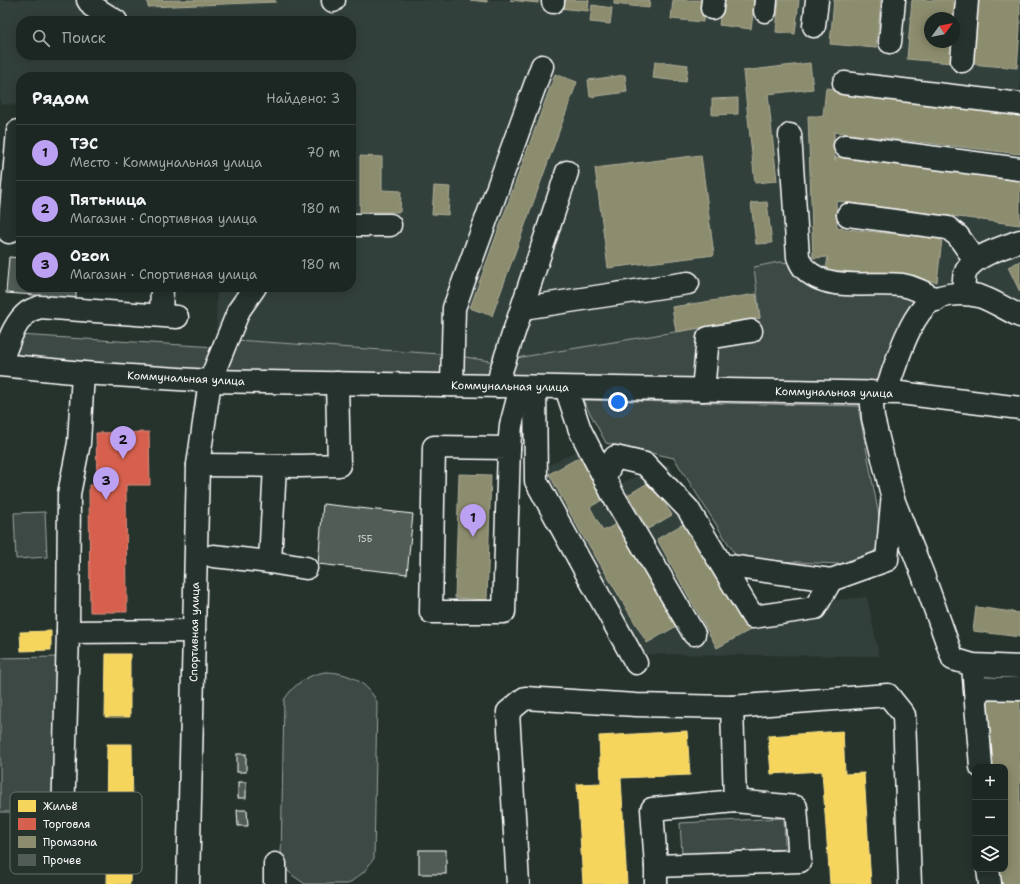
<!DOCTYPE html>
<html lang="ru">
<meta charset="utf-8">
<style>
body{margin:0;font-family:"Shantell Sans",sans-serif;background:#252e2a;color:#f1f3f6}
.controls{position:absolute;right:12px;bottom:12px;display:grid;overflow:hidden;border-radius:8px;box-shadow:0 2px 10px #0003}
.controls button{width:36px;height:36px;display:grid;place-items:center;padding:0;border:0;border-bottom:1px solid #3a4340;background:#1c2622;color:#f1f3f6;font:20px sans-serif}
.compass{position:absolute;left:924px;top:12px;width:36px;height:36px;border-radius:50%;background:#1c2622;box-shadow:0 2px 10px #0003;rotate:57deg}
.you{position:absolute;left:618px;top:402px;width:14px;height:14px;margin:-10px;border:3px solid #fff;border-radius:50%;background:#1a73e8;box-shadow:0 0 0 6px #1a73e833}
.badge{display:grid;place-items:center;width:26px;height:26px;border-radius:50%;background:#bca0f2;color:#111;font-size:13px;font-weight:700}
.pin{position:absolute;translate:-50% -33px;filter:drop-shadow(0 1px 2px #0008)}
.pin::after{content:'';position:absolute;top:21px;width:14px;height:12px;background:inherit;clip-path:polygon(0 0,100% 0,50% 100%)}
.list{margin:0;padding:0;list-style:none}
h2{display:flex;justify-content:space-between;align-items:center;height:52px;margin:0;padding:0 16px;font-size:17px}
h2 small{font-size:13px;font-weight:400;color:#a0a5a5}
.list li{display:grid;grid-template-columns:26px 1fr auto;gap:12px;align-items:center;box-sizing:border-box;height:56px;padding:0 16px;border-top:1px solid #3a4340}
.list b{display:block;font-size:15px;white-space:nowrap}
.list p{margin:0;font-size:13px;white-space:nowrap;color:#a0a5a5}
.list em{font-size:13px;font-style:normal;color:#a0a5a5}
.icon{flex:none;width:22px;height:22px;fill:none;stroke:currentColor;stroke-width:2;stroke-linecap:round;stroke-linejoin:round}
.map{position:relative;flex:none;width:1020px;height:884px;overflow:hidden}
.search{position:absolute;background:#1c2622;box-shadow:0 2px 10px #0003;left:16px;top:16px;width:340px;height:44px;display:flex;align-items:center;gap:10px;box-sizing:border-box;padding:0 14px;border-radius:16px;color:#a0a5a5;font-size:15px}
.panel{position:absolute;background:#1c2622;box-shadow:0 2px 10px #0003;left:16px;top:72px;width:340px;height:220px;border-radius:16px}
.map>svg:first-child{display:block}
</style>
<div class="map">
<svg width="1020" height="884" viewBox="0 0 1020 884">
<rect width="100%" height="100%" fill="#26332d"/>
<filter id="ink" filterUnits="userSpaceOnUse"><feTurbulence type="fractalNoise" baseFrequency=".025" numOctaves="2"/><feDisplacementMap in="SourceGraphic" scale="8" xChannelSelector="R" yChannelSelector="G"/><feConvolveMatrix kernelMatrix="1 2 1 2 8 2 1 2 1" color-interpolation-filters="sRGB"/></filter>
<g filter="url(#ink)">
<g fill="#333f3a" fill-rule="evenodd">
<path d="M0 0H1020V308L873 294 857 296 842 294 779 262 754 267 756 294 672 307 676 332 495 362 440 354 216 338 217 287H351V77H21V105L0 104ZM930 18H954V42H930ZM21 21H351V55H21Z"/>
<polygon points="595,442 618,484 668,464 756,608 867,597 879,656 641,654 548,487 545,467"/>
</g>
<g fill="#3e4944" stroke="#9ea4a2">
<path d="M779 262 790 263 842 294 857 296 873 294 892 289 915 299C910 315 896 363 885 373 881 377 875 380 870 382L511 375 510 359 760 318 754 267Z"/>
<path d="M19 335 216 347C210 359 207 369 193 373L22 357 16 354 13 348Z"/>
<polygon points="236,340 440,354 449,355 443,375 230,372 226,369"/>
<polygon points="459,356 495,362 490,374 488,376 461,375"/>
<polygon points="583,400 858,406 884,542 858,565 738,559 674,458 606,443"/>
<polygon points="45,512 47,557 16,559 14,513"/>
<polygon points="56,657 55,812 0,812 0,658"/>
<path d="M325 672C348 672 367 682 377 702L374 858 364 872 348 884H305L292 875 285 868 281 859 284 700C294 684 307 675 325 672Z"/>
<polygon points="784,818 785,849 682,854 680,823"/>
</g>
<g fill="#f6d55c" stroke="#f9e28d">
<polygon points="51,631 51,650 21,651 20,632"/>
<polygon points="106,654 130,654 130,717 105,717"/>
<polygon points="687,731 690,775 621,778 627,884 583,884 577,784 601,783 599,736"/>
<polygon points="843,731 845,774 864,773 871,884 830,884 822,771 771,774 768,736"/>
<polygon points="107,744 132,744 133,817 106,817"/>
<polygon points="108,842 131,843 130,884 107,884"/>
</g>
<polygon fill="#d6604d" stroke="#e29082" points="149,432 150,485 126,485 127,612 90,612 89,485 97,485 96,433"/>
<g fill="#8c8c6e" stroke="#aeae9a">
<polygon points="147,0 275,0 276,2 148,7"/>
<polygon points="470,0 487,0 487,2"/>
<polygon points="510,0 538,0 538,3"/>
<polygon points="560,0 589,0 588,11 559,8"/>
<polygon points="614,0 650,0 649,8 614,4"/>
<polygon points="673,0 705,0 703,22 671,19"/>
<polygon points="722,0 755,0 751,29 719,25"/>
<polygon points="779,0 799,0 795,34 776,32"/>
<polygon points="834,0 881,0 876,48 830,44"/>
<polygon points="912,0 957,0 954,38 954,18 930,18 930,42 954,42 952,63 907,59"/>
<polygon points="975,0 1020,0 1020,30 1017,68 970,64"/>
<polygon points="592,5 612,8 610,24 590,22"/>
<polygon points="655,61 688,65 686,82 653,78"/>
<polygon points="810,63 813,89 768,94 777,181 755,183 743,71"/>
<polygon points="555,74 577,82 492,316 470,308"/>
<polygon points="625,75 627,92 590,97 588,80"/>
<polygon points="826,88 1020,111 1020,154 834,132 835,161 835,157 1020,180 1020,225 836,201 837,228 942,239 937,282 826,269 828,257 813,258 808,116 823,116"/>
<polygon points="738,98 738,114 712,115 712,99"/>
<polygon points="701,155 714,255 608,268 595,168"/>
<polygon points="360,156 382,157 382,190 401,191 400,212 360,212"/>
<polygon points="434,186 450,187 448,215 432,214"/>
<polygon points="767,202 772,243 756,244 751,203"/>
<polygon points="1020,261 1020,292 1008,267"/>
<polygon points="756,294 760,318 676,332 672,307"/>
<polygon points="580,457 604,499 590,507 603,531 620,522 680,624 647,643 587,542 586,542 549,474"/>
<polygon points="459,474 491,475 487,600 455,598"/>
<polygon points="651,481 672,515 648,529 628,495"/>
<polygon points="690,520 750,630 717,648 657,539"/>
<polygon points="976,607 1020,613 1020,637 973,631"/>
<polygon points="1020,698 1020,884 998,884 997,869 1005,869 1005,767 989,767 983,701"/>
</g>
<g fill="#515c57" stroke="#fff">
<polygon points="9,257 21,258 21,287 76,287 76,298 6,293"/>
<polygon points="323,504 413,514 407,574 318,564"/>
<rect x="237" y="754" width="9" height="18"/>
<rect x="238" y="782" width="8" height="16"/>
<polygon points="237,810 247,810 248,826 238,826"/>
<rect x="419" y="850" width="27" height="24"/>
</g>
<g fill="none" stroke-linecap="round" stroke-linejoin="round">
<g stroke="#fff" stroke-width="25">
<g id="minor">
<polyline points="88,0 92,6 116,21"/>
<polyline points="333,1 334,0"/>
<polyline points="553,2 553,0"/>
<polyline points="712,8 713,0"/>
<polyline points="765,11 766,0"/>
<polyline points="814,26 817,0"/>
<polyline points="890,42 894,0"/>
<polyline points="962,61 967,0"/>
<polyline points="844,83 1020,104"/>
<path d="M790 135 798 257C800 261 801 265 804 268 827 293 872 281 902 285 915 287 925 293 936 300"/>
<polyline points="845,146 1020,169"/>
<polyline points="848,215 948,228 958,236 975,260"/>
<polyline points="351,225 390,225"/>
<polyline points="9,232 18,131 21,131"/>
<path d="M964 293C964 287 963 279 965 274 970 256 1004 247 1020 241"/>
<polyline points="523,308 688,283"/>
<polyline points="161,315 162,287"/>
<path d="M0 364C7 347 13 323 28 312 32 309 36 309 40 307L177 317"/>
<polyline points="0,365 83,373 210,381 900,393 1020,408"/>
<polyline points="83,373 79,443 69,494 68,632 194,631"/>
<polyline points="452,385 454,308 542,66"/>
<polyline points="498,386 501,371 567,172"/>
<polyline points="535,387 536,481 636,663"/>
<polyline points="566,388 580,430 613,495 694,634"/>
<polyline points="703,390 708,338 751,331"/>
<polyline points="871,392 873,418 893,499 923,575 953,659 973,665 1020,667"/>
<path d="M885 393C896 366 905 329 924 307 937 293 962 292 979 296 992 300 1007 310 1020 316"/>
<polygon points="434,447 509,448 504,612 431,612"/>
<polyline points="509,448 511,425 521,387"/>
<polyline points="198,465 300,466 339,465 337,383"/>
<polyline points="275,466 270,562 306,568"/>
<polyline points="604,478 615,457 645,464 688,509 753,617 815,608 831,580 722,565"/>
<polyline points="213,556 270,562"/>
<polyline points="831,580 887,560 892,503"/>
<polyline points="973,665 981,767"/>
<polyline points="975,688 1020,689"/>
<polyline points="63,821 68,632"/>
<polyline points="275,864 275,884"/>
<polyline points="656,866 800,861 796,807 735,801"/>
<polyline points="988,869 990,884"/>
<polyline points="188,884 198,465 210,381 239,310 255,287"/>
<polyline points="518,884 508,712 525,698 636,705 732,707 888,695 904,715 910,884"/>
<polyline points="656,884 656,866 652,809 735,801 732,707"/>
</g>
</g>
<use href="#minor" stroke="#26332d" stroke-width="22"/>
</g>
</g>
<g text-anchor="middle" stroke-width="4" stroke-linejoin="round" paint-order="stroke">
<g font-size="9" fill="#d4d6d5">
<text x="365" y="542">15Б</text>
</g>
<g font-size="11" fill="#fff" stroke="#26332d">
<text transform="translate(186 378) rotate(3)" y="4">Коммунальная улица</text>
<text transform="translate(510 386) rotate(1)" y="4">Коммунальная улица</text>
<text transform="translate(834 392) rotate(1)" y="4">Коммунальная улица</text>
<text transform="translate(194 632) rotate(-89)" y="4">Спортивная улица</text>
</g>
</g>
<rect x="10" y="792" width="132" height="82" rx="6" fill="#26332d" stroke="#67706c" stroke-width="1"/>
<rect x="18" y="800" width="18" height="12" fill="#f6d55c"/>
<rect x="18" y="818" width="18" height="12" fill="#d6604d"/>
<rect x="18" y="836" width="18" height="12" fill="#8c8c6e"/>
<rect x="18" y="854" width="18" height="12" fill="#515c57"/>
<g font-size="11" fill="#fff">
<text x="43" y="810">Жильё</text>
<text x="43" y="828">Торговля</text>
<text x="43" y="846">Промзона</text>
<text x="43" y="864">Прочее</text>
</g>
</svg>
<div class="controls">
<button>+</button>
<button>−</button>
<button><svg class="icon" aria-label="layers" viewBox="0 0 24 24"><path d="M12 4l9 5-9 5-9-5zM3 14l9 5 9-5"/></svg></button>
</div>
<svg class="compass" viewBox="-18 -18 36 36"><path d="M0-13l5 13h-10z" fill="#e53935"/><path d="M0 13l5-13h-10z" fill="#a0a5a5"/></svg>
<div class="you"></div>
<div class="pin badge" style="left:473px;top:537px">1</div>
<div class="pin badge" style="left:123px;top:459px">2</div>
<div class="pin badge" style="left:106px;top:500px">3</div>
<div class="search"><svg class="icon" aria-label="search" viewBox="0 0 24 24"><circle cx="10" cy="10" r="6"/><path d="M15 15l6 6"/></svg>Поиск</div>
<section class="panel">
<h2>Рядом<small>Найдено: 3</small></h2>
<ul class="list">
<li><span class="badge">1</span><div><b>ТЭС</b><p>Место · Коммунальная улица</p></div><em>70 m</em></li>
<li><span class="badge">2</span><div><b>Пятьница</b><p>Магазин · Спортивная улица</p></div><em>180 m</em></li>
<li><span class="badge">3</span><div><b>Ozon</b><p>Магазин · Спортивная улица</p></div><em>180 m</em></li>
</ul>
</section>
</div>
